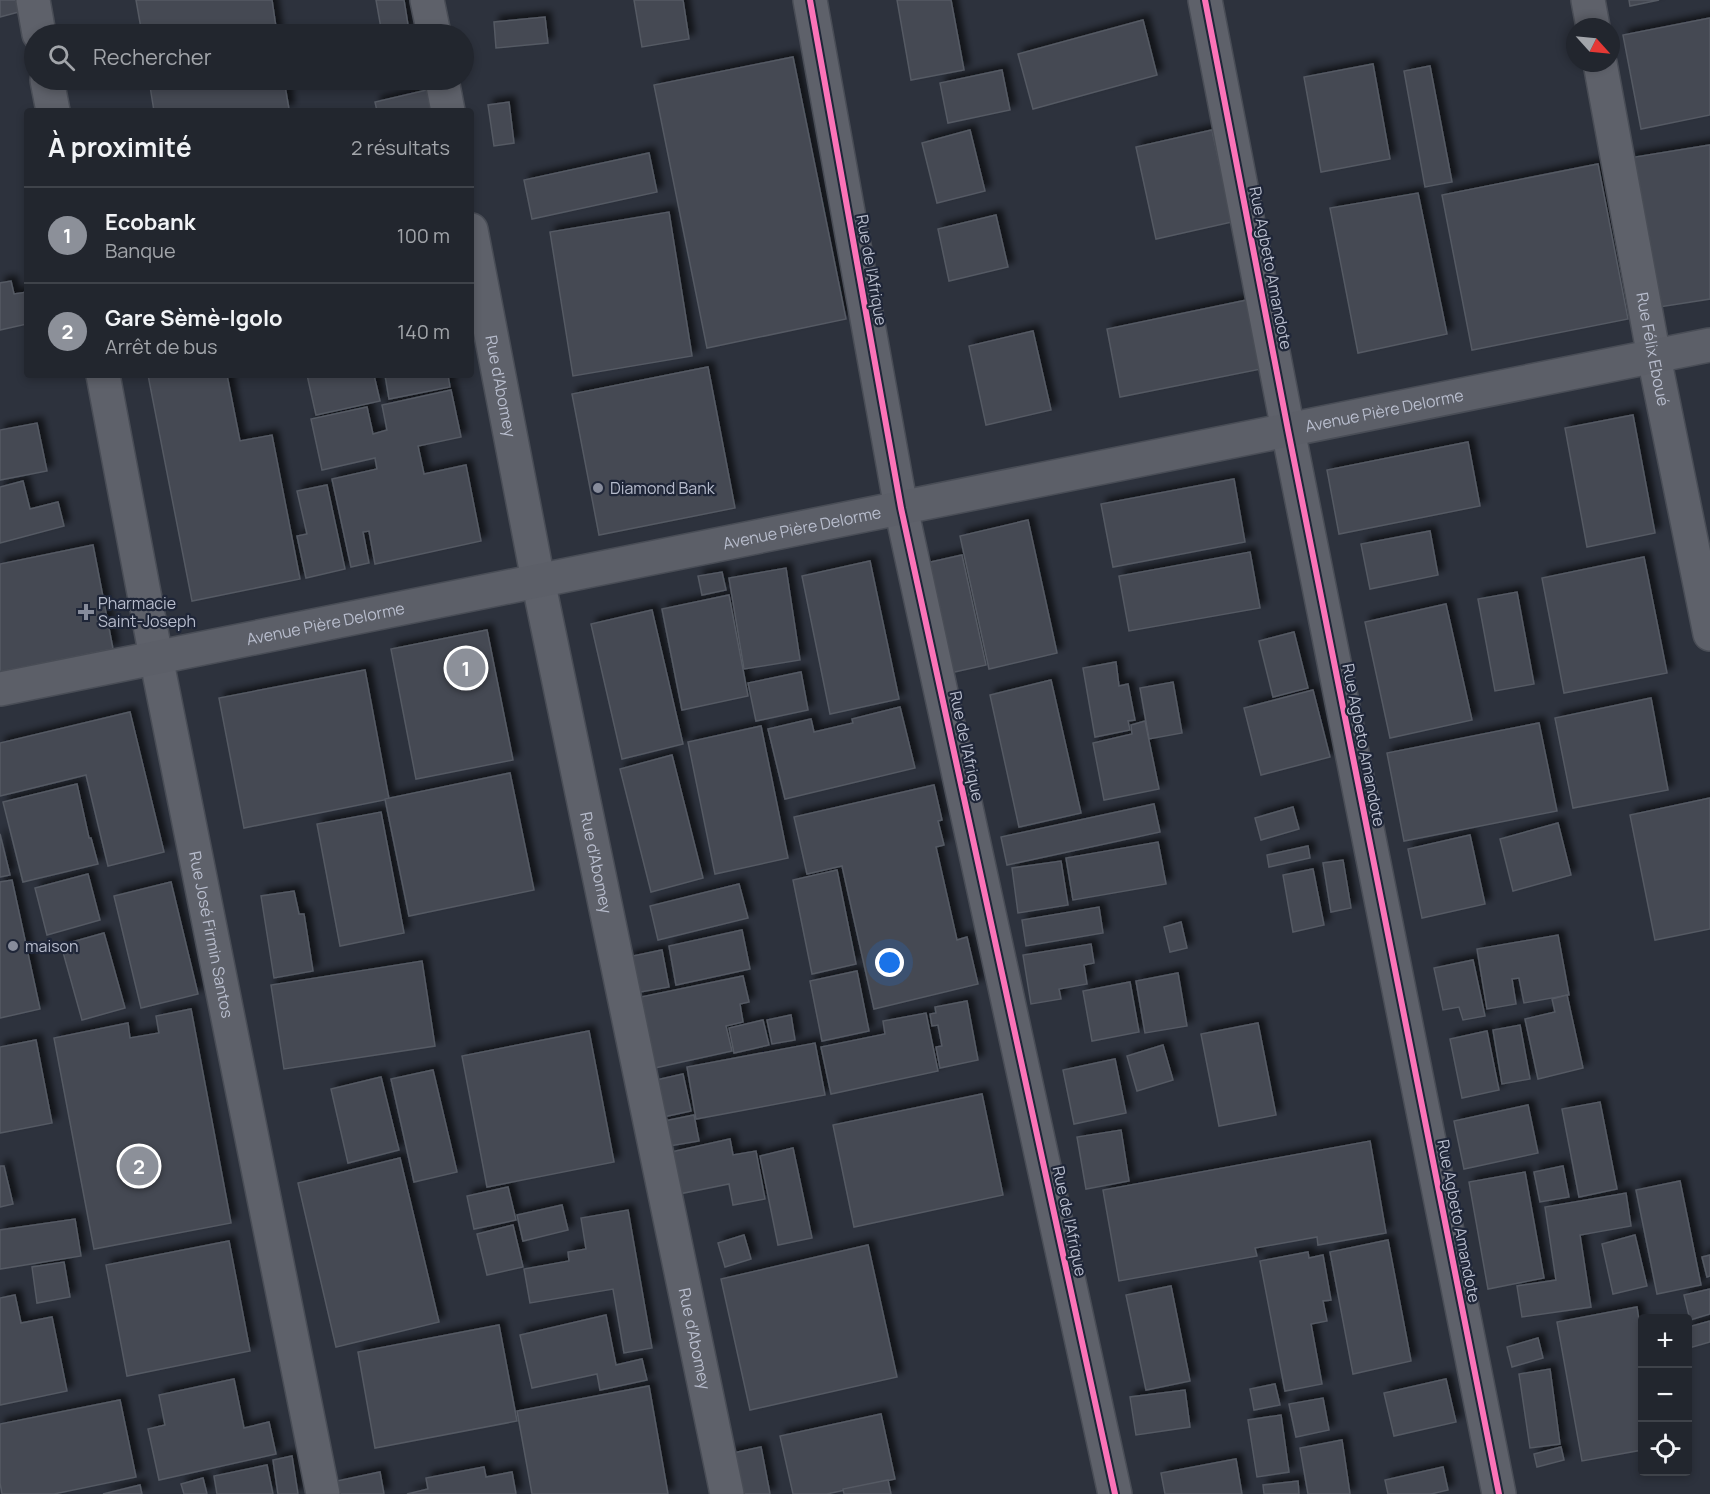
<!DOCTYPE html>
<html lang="fr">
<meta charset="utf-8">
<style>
body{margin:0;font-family:Manrope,sans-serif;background:#2e323a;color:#f1f3f6}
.controls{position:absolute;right:18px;bottom:18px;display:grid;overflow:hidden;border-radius:6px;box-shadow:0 3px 9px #0003}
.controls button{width:54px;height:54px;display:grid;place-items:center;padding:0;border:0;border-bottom:2px solid #3f434a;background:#22262e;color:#f1f3f6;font:30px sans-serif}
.compass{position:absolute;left:1566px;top:18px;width:54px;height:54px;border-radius:50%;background:#22262e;box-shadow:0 3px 9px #0003;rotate:117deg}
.you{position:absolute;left:890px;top:963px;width:21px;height:21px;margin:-15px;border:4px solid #fff;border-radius:50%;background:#1a73e8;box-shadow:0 0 0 9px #1a73e833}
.badge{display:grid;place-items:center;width:39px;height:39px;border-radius:50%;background:#8c9099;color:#fff;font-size:20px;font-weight:700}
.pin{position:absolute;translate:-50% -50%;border:3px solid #fff;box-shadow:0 2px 6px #0006}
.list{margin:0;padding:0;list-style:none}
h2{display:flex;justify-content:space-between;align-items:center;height:78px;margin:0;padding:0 24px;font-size:26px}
h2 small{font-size:20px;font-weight:400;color:#a2a5aa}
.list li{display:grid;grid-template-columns:39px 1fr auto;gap:18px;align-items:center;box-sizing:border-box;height:96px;padding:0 24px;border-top:2px solid #3f434a}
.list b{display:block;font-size:22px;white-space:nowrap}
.list p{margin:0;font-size:20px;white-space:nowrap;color:#a2a5aa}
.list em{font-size:20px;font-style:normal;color:#a2a5aa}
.icon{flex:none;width:33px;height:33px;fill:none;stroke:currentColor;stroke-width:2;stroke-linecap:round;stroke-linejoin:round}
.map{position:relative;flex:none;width:1710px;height:1494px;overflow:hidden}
.search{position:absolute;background:#22262e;box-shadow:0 3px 9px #0003;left:24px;top:24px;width:450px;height:66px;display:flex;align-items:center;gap:15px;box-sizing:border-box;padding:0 21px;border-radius:33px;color:#a2a5aa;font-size:22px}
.panel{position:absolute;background:#22262e;box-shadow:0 3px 9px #0003;left:24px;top:108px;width:450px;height:270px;border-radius:6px}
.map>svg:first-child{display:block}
</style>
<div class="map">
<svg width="1710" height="1494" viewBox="0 0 1710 1494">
<defs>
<filter id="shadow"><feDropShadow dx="5.5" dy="-5.5" stdDeviation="3" flood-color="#0009"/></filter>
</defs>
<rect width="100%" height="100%" fill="#2d323d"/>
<g fill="#454852" stroke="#555a64" stroke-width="1.5" filter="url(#shadow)">
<polygon points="0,0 28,0 30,9 0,17"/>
<polygon points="136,0 272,0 277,34 142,34"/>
<polygon points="376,0 404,0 409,31 382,34"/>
<polygon points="634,0 683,0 689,39 642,47"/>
<polygon points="897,0 951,0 964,70 911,80"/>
<polygon points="1629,0 1659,0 1630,6"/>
<polygon points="545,17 548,43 496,48 494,22"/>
<polygon points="1710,18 1710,115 1641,129 1623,35"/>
<polygon points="1143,20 1157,75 1033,109 1018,54"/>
<polygon points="793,57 846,319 707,348 654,85"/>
<polygon points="1373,64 1390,159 1321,172 1304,77"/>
<polygon points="1430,66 1452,182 1425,187 1404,71"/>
<polygon points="1002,70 1010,110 948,123 940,83"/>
<polygon points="149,80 284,80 289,109 276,111 154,111"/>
<polygon points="427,90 432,111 377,111 375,102"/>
<polygon points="509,102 514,143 494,146 488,105"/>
<polygon points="970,130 985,191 937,203 922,143"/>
<polygon points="1212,130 1232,222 1156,239 1136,147"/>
<polygon points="1710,145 1710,299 1653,308 1629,158"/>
<polygon points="649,153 657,192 532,219 524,180"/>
<polygon points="1598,164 1628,319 1472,350 1442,195"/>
<polygon points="1418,193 1447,334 1358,353 1330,208"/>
<polygon points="669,212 692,356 573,376 550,232"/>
<polygon points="996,215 1008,267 949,281 938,229"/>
<polygon points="11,281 14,294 27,292 27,324 0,330 0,283"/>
<polygon points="1247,300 1261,369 1120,397 1107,329"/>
<polygon points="1033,331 1051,410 986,425 969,346"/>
<polygon points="708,367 735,508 599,535 572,394"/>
<polygon points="148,375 227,375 240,441 272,435 300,579 192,601"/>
<polygon points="307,375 374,375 380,401 316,415"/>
<polygon points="385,375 448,375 450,387 389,399"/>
<polygon points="451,390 461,437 418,446 424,474 466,465 481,541 375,564 369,531 363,532 369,563 351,567 332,479 377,469 375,458 322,470 311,419 367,407 373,434 387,430 382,405"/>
<polygon points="1633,415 1655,533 1587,547 1565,428"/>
<polygon points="37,423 47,471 0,480 0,430"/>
<polygon points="1468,442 1480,506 1339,534 1327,470"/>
<polygon points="1234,479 1245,542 1113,567 1101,504"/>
<polygon points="23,481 30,509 58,502 64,526 0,543 0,487"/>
<polygon points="327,485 345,569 306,578 297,536 307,534 297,491"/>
<polygon points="1028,520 1057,653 989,669 960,536"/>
<polygon points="1430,531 1438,575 1370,589 1361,544"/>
<polygon points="93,545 113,649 0,672 0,564"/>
<polygon points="1250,552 1260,608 1129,631 1119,576"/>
<polygon points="962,555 986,665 941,675 917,565"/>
<polygon points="1644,557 1667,673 1564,693 1542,578"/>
<polygon points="870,561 899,699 830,714 802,576"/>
<polygon points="786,568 800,660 744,669 729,578"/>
<polygon points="722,572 726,590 702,595 698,576"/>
<polygon points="1517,592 1534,684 1495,691 1478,599"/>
<polygon points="729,595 748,696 682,710 662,609"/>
<polygon points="1446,604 1472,720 1390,738 1365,622"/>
<polygon points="652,610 683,744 622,759 591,624"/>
<polygon points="487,630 513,760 416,779 391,649"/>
<polygon points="1294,632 1308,688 1273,697 1259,641"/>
<polygon points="1116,662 1119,686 1128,684 1135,720 1128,721 1130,730 1095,737 1083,668"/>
<polygon points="365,670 389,799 244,828 219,698"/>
<polygon points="801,672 808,710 756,721 748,683"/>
<polygon points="1051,680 1081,813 1019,827 990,695"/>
<polygon points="1173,682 1182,733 1149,739 1140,688"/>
<polygon points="1313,690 1330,757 1261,775 1244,708"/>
<polygon points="1651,698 1668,790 1573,808 1555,718"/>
<polygon points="900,707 915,768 785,799 768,729 811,719 814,732 853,723 852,719"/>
<polygon points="130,712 164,852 108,866 86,775 0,796 0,743"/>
<polygon points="1145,721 1159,789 1104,800 1093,743 1132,734 1131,725"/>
<polygon points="1539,723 1557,811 1404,841 1387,753"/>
<polygon points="761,726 788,858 715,874 688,742"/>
<polygon points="672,755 703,878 651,892 620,769"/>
<polygon points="510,773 534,890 409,916 385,799"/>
<polygon points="77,784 89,838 91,838 98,864 23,882 3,802"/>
<polygon points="934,785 942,820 938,821 944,845 936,847 957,940 967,937 978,984 874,1009 842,866 807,874 794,817"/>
<polygon points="1710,798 1710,929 1655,940 1630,815"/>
<polygon points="1154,804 1160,832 1007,865 1001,837"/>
<polygon points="1293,807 1299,829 1261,840 1255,818"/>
<polygon points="381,812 404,933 340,946 317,824"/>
<polygon points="1558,823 1571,875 1513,891 1500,839"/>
<polygon points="0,834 10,875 0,877"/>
<polygon points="1470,835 1485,904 1422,918 1408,849"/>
<polygon points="1158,842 1166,884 1073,900 1066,858"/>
<polygon points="1308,846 1310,858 1269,867 1267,855"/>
<polygon points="1343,860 1351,908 1331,912 1323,863"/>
<polygon points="1061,861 1068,905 1018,913 1012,868"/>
<polygon points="1313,869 1324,925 1293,932 1283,875"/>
<polygon points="837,870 856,964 812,974 793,880"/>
<polygon points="88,874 100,920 47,935 35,888"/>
<polygon points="12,880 40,1009 0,1018 0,882"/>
<polygon points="171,882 198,994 141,1008 114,896"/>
<polygon points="739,884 748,918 658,940 650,906"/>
<polygon points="294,891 299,914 304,914 313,971 274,978 261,896"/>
<polygon points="1099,907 1103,933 1026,946 1022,920"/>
<polygon points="1181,922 1187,948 1170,952 1164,927"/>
<polygon points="742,930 750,969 676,985 669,946"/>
<polygon points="104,933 125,1008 82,1020 61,945"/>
<polygon points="1558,935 1569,995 1524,1003 1519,978 1512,979 1516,1004 1487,1009 1477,949"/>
<polygon points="1091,944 1094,963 1084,965 1087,984 1059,989 1061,999 1031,1004 1023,955"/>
<polygon points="662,950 669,987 635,993 628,957"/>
<polygon points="1473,960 1485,1016 1463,1020 1459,1007 1443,1010 1434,968"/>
<polygon points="422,961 435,1046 284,1069 271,985"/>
<polygon points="857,971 869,1031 822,1041 810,981"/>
<polygon points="1178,973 1187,1026 1145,1033 1136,981"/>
<polygon points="743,976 749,1002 740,1004 743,1022 726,1026 732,1051 650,1069 636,998"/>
<polygon points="1130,982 1139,1032 1092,1041 1083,991"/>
<polygon points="1567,995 1583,1068 1538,1079 1525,1019 1555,1012 1552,999"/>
<polygon points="967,1001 978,1060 940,1068 936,1047 942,1046 938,1025 932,1026 930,1014 936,1013 935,1007"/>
<polygon points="191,1009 231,1223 94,1249 54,1038 128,1023 130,1038 159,1033 156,1016"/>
<polygon points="926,1013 938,1071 831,1094 821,1047 885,1034 883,1021"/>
<polygon points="791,1015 795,1040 772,1044 767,1020"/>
<polygon points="763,1020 769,1045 734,1053 729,1028"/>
<polygon points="1258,1023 1276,1115 1219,1126 1201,1034"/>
<polygon points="1520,1025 1530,1079 1502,1084 1493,1030"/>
<polygon points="589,1031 614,1162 487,1187 462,1056"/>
<polygon points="1487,1031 1499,1090 1462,1098 1450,1039"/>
<polygon points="36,1040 52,1123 0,1133 0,1047"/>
<polygon points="815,1043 825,1095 696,1119 687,1067"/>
<polygon points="1163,1045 1173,1080 1137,1091 1127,1056"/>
<polygon points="1115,1059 1126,1113 1074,1124 1063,1070"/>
<polygon points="433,1070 457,1172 414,1182 391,1079"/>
<polygon points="683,1074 691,1111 663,1117 656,1080"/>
<polygon points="381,1077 399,1150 348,1163 331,1089"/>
<polygon points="982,1094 1003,1195 854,1227 833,1125"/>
<polygon points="1600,1102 1617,1189 1579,1197 1562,1109"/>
<polygon points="1528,1105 1538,1153 1464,1169 1454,1121"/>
<polygon points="694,1115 699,1141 664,1147 659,1122"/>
<polygon points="1121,1130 1129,1181 1086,1189 1077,1137"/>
<polygon points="730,1139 733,1155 756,1151 765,1199 733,1205 729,1184 679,1194 671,1152"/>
<polygon points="1370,1141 1386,1233 1318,1245 1317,1237 1255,1248 1257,1256 1119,1281 1103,1190"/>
<polygon points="793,1148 812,1238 778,1245 760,1156"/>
<polygon points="400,1158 439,1322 336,1347 298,1183"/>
<polygon points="0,1166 4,1166 13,1204 0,1207"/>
<polygon points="1563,1166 1569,1197 1540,1202 1534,1172"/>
<polygon points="1525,1172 1544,1278 1488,1289 1469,1182"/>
<polygon points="1680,1181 1701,1285 1657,1294 1636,1190"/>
<polygon points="508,1187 516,1220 474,1229 467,1196"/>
<polygon points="1626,1193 1631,1226 1580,1235 1591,1307 1522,1317 1517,1286 1556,1280 1545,1207"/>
<polygon points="562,1205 568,1230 523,1241 517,1215"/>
<polygon points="628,1210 652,1348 624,1353 613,1289 530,1303 524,1269 569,1261 568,1252 586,1249 581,1218"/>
<polygon points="75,1219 81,1256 0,1269 0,1230"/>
<polygon points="513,1225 523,1267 487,1275 477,1234"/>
<polygon points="744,1235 751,1259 725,1267 718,1243"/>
<polygon points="1635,1235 1647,1286 1613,1294 1602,1244"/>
<polygon points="1388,1240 1411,1361 1353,1374 1330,1252"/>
<polygon points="229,1241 250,1351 127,1376 106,1265"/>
<polygon points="868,1245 897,1377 750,1410 721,1279"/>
<polygon points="1308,1252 1309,1258 1323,1255 1331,1300 1323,1301 1327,1321 1311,1324 1322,1384 1285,1391 1260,1261"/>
<polygon points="1710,1255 1710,1276 1707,1277 1702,1257"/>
<polygon points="64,1262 70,1297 37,1303 32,1267"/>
<polygon points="1171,1286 1190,1381 1146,1390 1126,1295"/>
<polygon points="1710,1289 1710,1314 1690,1320 1684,1295"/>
<polygon points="15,1295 21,1323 52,1317 67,1391 0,1405 0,1298"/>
<polygon points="1637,1307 1642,1340 1642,1450 1582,1461 1557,1322"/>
<polygon points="606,1315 616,1365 642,1359 647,1380 600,1390 597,1374 532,1388 520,1335"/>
<polygon points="1710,1321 1710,1342 1689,1348 1688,1327"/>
<polygon points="499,1325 517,1421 375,1448 358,1352"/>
<polygon points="1538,1338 1543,1358 1512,1367 1507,1347"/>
<polygon points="1550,1369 1560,1444 1530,1448 1519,1374"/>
<polygon points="234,1379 244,1428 269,1422 276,1454 159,1480 148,1429 165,1425 159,1395"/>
<polygon points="1446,1379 1456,1422 1394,1436 1384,1393"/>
<polygon points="1275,1384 1280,1405 1254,1410 1250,1389"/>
<polygon points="649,1386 668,1494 532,1494 517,1411"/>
<polygon points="1185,1390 1190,1427 1136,1435 1130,1397"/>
<polygon points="1323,1398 1329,1430 1296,1437 1289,1404"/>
<polygon points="120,1400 136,1477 54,1494 2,1494 0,1483 0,1424"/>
<polygon points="881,1414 895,1479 827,1494 793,1494 780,1436"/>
<polygon points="1281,1415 1289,1472 1257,1477 1248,1420"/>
<polygon points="1342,1440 1350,1494 1308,1494 1300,1448"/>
<polygon points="761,1447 770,1494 736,1494 728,1454"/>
<polygon points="1561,1447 1564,1460 1537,1467 1534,1454"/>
<polygon points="292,1456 298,1494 278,1494 273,1460"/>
<polygon points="1236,1459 1242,1494 1165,1494 1161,1473"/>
<polygon points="267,1465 273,1494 217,1494 214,1476"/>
<polygon points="484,1467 486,1477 512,1472 516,1494 407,1494 428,1489 426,1478"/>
<polygon points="1443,1467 1448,1490 1431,1494 1388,1494 1385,1480"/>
<polygon points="380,1472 384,1494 340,1494 337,1481"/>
<polygon points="203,1478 207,1494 184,1494 181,1484"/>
<polygon points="888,1480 891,1494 844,1494 843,1489"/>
<polygon points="1298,1481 1299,1494 1264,1494 1263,1485"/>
<polygon points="140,1485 142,1494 103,1494"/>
</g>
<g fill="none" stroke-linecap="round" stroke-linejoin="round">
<g stroke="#494d56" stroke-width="36">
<g id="minor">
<polyline points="33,0 39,34"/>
<polyline points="427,0 434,34"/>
<polyline points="810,0 901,508 1115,1494"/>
<polyline points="1205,0 1288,430 1499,1494"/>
<polyline points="1588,0 1593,27"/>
<path id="s1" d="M1600 63 1654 357 1710 634"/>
<polyline points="47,80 53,111"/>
<polyline points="442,80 448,111"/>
<path id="s2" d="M471 230 538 580 727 1494"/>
<path id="s3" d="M103 375 156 657 323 1494"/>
</g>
</g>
<g stroke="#494d56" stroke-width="36">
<g id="secondary">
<path id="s4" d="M0 689 1710 345"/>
</g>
</g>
<use href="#minor" stroke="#5e616a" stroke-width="33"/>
<use href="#secondary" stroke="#5c5f68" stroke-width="33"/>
<g stroke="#1f2638" stroke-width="10">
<g id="cycleway">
<polyline points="810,0 901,508 1115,1494"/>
<polyline points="1205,0 1288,430 1499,1494"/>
</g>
</g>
<use href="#cycleway" stroke="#fb73b8" stroke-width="6"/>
</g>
<g fill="#878c9b" stroke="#1f2638" stroke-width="2">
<circle cx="598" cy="488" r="6"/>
<path d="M83 603h6v6h6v6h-6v6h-6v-6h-6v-6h6z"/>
<circle cx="13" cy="946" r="6"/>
</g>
<g text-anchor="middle" stroke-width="4.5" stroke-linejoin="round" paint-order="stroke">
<g font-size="16" fill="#b8bdcd" stroke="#1f2638">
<text transform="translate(1271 268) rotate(79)" y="6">Rue Agbeto Amandote</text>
<text transform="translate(872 270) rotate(80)" y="6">Rue de l'Afrique</text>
<text dy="6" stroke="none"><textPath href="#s1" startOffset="291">Rue Félix Eboué</textPath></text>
<text dy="6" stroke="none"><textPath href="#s2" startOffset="159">Rue d'Abomey</textPath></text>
<text dy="6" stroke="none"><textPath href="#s4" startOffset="1412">Avenue Pière Delorme</textPath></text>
<text dy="6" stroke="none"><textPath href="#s4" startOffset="818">Avenue Pière Delorme</textPath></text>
<text dy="6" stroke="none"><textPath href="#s4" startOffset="332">Avenue Pière Delorme</textPath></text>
<text transform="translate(1364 745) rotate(79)" y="6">Rue Agbeto Amandote</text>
<text transform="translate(967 746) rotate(78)" y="6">Rue de l'Afrique</text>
<text dy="6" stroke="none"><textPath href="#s2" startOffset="645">Rue d'Abomey</textPath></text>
<text dy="6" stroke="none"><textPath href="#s3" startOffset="570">Rue José Firmin Santos</textPath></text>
<text transform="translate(1070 1221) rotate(78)" y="6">Rue de l'Afrique</text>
<text transform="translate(1459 1221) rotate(79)" y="6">Rue Agbeto Amandote</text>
<text dy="6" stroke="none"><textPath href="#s2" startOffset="1131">Rue d'Abomey</textPath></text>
</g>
<g font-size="16" fill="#b8bdcd" stroke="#1f2638" text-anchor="start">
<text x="610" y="494">Diamond Bank</text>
<text x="98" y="609">Pharmacie<tspan x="98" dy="18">Saint-Joseph</tspan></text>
<text x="25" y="952">maison</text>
</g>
</g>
</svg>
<div class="controls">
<button>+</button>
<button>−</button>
<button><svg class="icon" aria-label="locate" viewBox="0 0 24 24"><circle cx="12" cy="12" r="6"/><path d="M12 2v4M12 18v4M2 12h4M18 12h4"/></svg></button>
</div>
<svg class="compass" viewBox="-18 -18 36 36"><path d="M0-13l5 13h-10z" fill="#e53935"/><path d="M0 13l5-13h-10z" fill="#a2a5aa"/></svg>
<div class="you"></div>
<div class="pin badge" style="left:466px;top:668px">1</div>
<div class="pin badge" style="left:139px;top:1166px">2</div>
<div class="search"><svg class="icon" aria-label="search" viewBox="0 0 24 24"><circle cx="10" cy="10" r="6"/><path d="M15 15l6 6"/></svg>Rechercher</div>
<section class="panel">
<h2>À proximité<small>2 résultats</small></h2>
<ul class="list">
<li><span class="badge">1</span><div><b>Ecobank</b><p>Banque</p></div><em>100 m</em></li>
<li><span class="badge">2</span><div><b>Gare Sèmè-Igolo</b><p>Arrêt de bus</p></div><em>140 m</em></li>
</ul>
</section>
</div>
